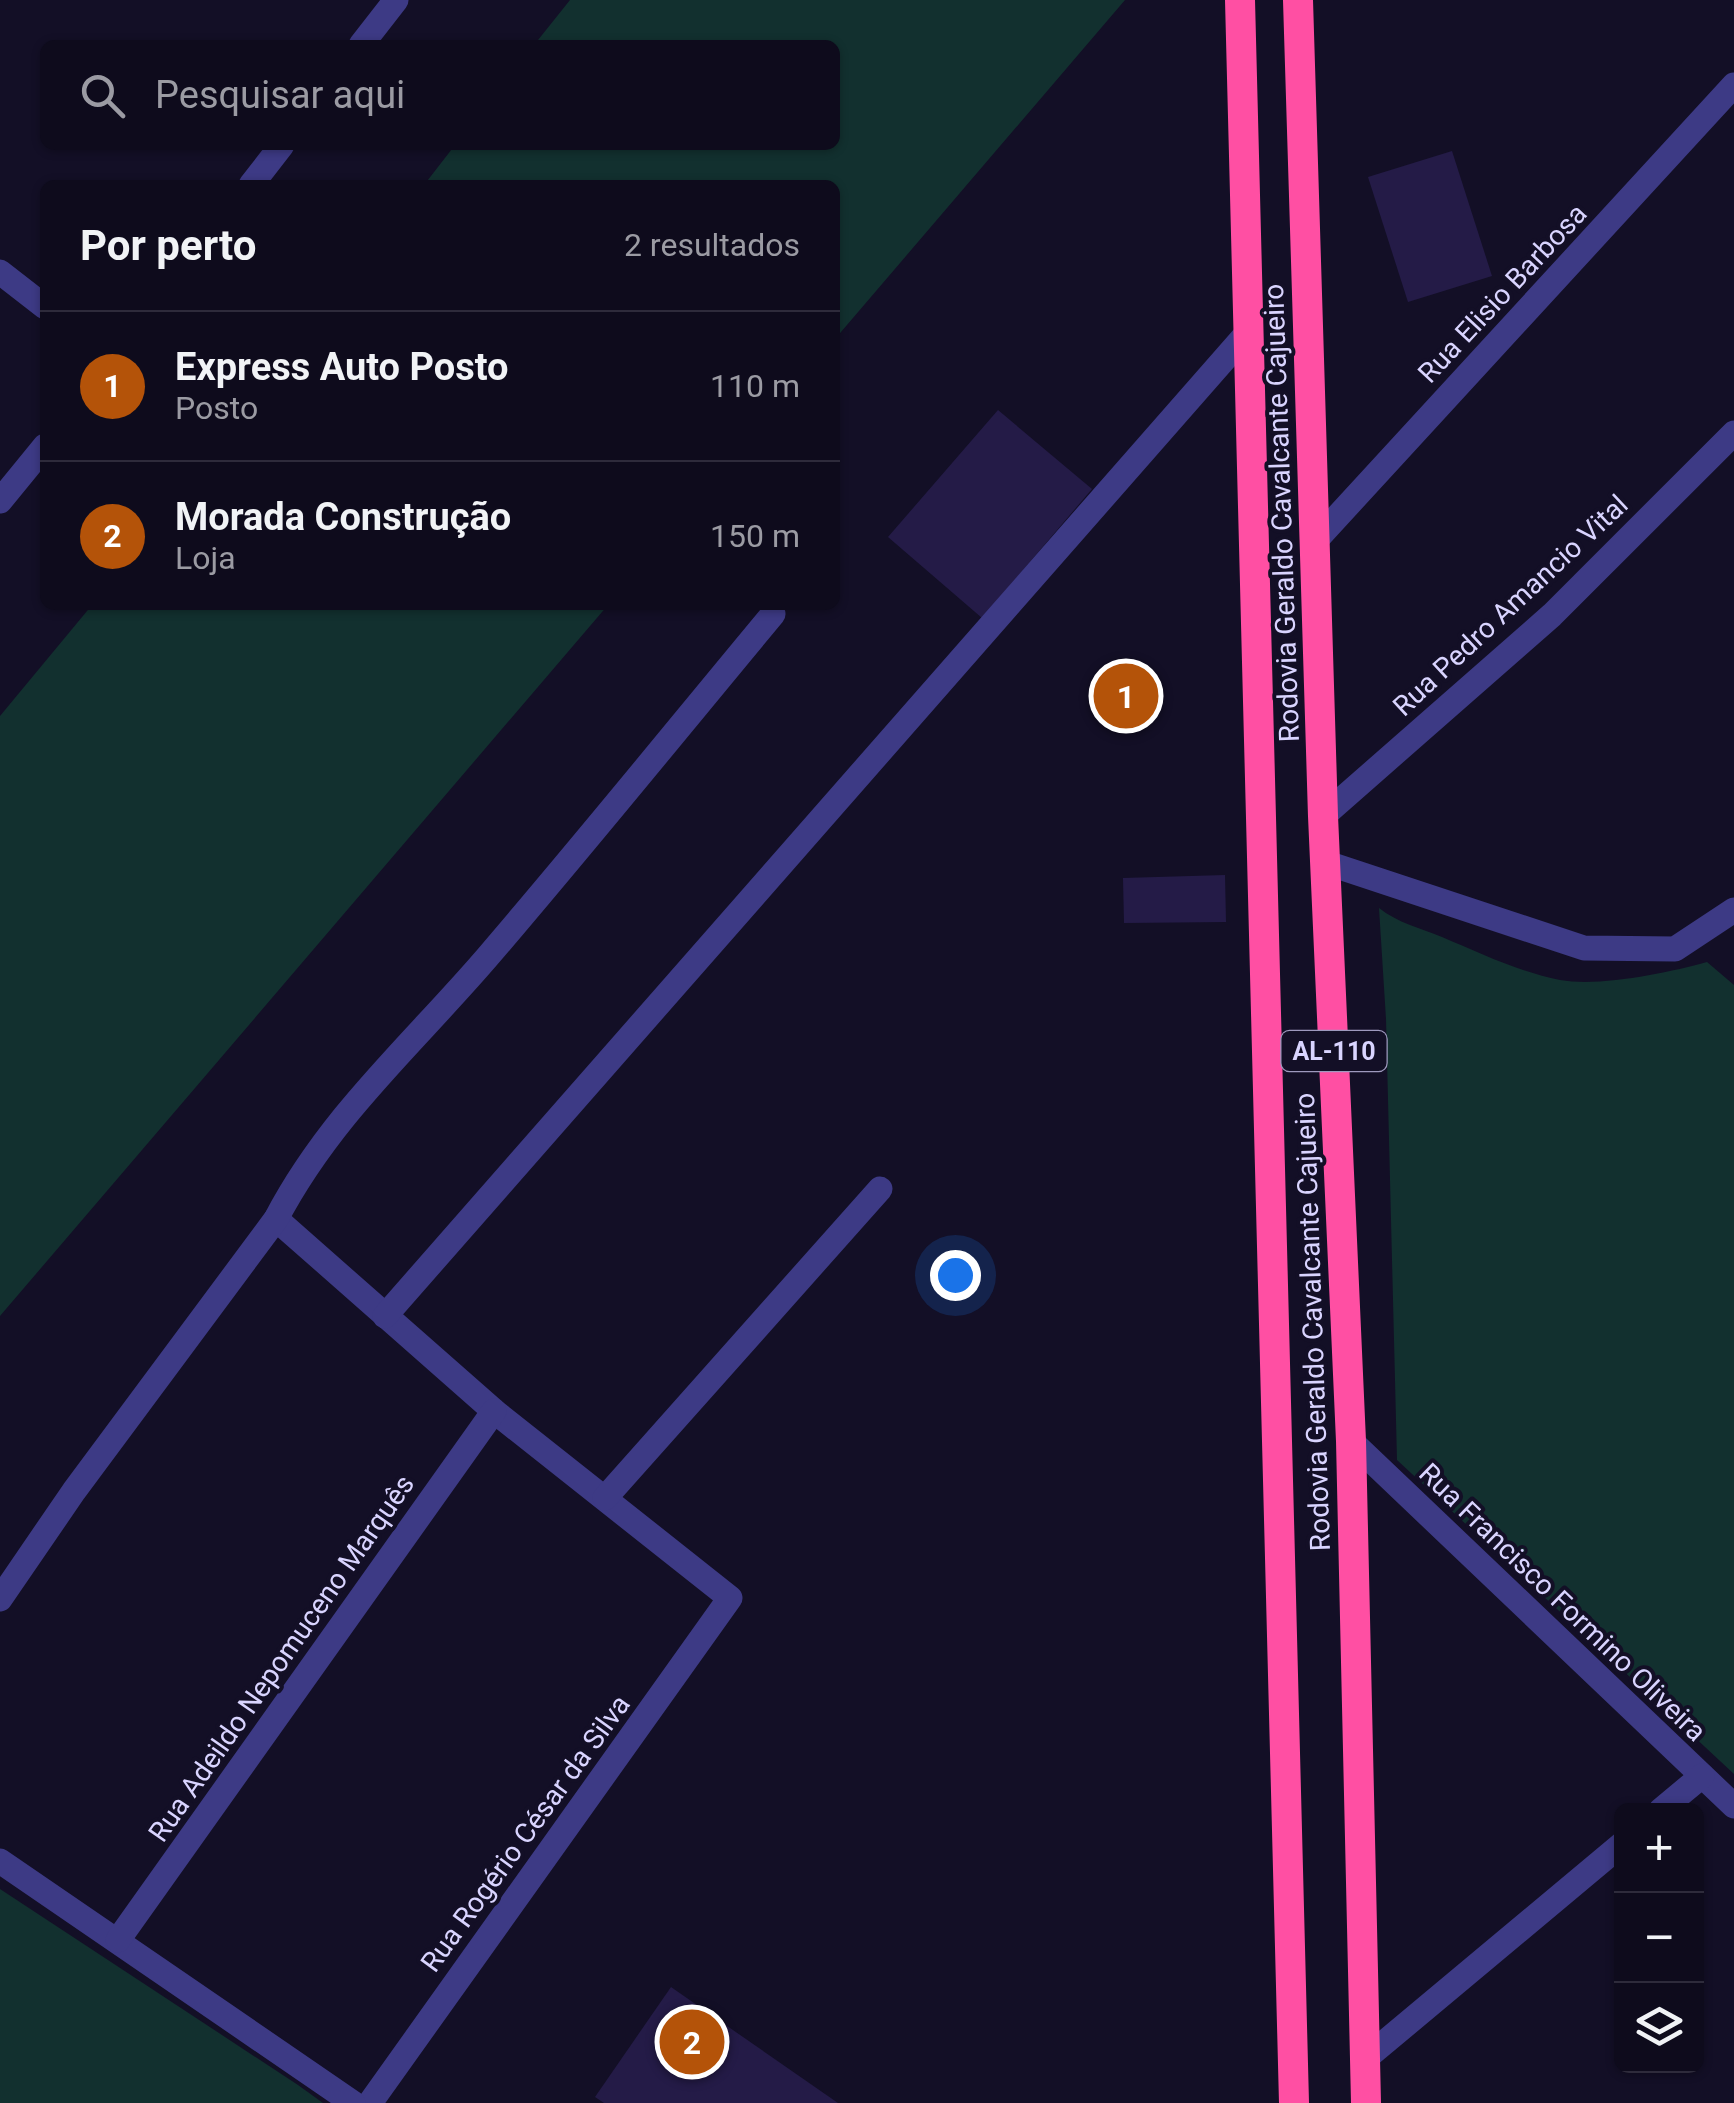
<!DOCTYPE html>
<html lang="pt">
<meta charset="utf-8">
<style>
body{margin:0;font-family:Roboto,sans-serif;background:#1c1929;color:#f1f3f6}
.controls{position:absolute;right:30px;bottom:30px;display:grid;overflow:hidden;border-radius:15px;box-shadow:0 2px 8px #0004}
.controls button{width:90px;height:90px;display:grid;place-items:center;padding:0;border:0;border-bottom:2px solid #2e2b3b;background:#0e0b1c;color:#f1f3f6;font:50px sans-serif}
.you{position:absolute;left:955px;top:1275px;width:35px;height:35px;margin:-25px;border:8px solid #fff;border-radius:50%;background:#1a73e8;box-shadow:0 0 0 15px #1a73e833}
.badge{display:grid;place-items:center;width:65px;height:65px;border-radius:50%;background:#b45309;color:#fff;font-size:32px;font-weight:700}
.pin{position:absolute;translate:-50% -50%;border:5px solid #fff;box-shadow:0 2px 10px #0006}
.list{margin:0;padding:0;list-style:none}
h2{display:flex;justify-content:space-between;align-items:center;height:130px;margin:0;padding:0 40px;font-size:42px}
h2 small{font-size:32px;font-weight:400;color:#9b9ba3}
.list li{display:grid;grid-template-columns:65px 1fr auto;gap:30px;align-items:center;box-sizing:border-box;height:150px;padding:0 40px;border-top:2px solid #2e2b3b}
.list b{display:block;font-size:38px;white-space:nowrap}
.list p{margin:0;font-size:32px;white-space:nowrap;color:#9b9ba3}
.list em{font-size:32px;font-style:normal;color:#9b9ba3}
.icon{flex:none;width:55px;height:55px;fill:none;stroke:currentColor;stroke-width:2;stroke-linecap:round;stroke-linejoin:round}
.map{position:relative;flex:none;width:1734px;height:2103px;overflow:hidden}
.search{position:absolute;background:#0e0b1c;box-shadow:0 2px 8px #0004;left:40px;top:40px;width:800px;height:110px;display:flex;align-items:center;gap:25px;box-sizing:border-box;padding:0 35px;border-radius:15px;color:#9b9ba3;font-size:38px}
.panel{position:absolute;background:#0e0b1c;box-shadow:0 2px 8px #0004;left:40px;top:180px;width:800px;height:430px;border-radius:15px}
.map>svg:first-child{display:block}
</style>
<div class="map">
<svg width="1734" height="2103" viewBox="0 0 1734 2103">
<rect width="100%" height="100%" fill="#130f26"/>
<g fill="#12302f">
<polygon points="570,0 1125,0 835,339 835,185 424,185 455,145 835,145 835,45 534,45"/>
<polygon points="92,605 608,605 0,1316 0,716"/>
<path d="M1379 908C1398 923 1420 928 1442 937 1480 953 1519 972 1560 980 1600 987 1667 973 1707 962L1734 985V1774L1397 1460 1386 1019Z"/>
<polygon points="0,1889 298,2085 323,2103 0,2103"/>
</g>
<g fill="#241b47">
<polygon points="1452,151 1492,276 1408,302 1368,177"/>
<polygon points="998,410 1092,489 982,618 888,537"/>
<polygon points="1225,875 1226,922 1124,923 1123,878"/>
<polygon points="671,1987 838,2103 604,2103 595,2097"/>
</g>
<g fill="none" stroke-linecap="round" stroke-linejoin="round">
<g stroke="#3d3a85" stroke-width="25">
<polyline points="361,45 396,0"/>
<polyline points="251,185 282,145"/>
<polyline points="0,272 45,307"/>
<polyline points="0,501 45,446"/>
<polyline points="1315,541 1734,85"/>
<polyline points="1323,816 1552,615 1734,433"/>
<polyline points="1327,863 1584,948 1675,949 1734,910"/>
<polyline points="276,1219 494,1411 730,1598 370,2103"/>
<polyline points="385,1316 1249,331"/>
<polyline points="1351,1441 1734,1806"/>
<polyline points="605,1498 880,1189"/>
<path d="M0 1599 74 1491 276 1219C331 1114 415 1042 490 954 586 842 679 727 773 614"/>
<polyline points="1661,1810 1702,1776"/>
<polyline points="0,1861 353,2103"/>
<polyline points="118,1940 494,1411"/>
<polyline points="1366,2058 1622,1844"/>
</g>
<g stroke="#ff4fa3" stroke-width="30">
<polyline points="1240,0 1294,2103"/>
<polyline points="1298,0 1323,816 1351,1441 1366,2103"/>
</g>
</g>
<g text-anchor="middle" stroke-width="8" stroke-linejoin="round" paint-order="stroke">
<rect fill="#130f26" stroke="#9e99be" stroke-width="2.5" x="1281.5" y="1031" width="105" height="40" rx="8"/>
<g font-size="25" font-weight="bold" fill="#d9d4ff">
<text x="1334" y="1060">AL-110</text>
</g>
<g font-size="28" fill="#d9d4ff" stroke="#130f26">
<text transform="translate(1502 293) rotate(-47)" y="10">Rua Elisio Barbosa</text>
<text transform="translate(1281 513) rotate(-92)" y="10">Rodovia Geraldo Cavalcante Cajueiro</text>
<text transform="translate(1510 605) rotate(-43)" y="10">Rua Pedro Amancio Vital</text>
<text transform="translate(1312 1322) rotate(-92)" y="10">Rodovia Geraldo Cavalcante Cajueiro</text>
<text transform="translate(1563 1602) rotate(44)" y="10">Rua Francisco Formino Oliveira</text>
<text transform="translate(281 1658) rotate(-55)" y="10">Rua Adeildo Nepomuceno Marquês</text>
<text transform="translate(525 1833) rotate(-54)" y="10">Rua Rogério César da Silva</text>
</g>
</g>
</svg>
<div class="controls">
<button>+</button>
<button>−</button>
<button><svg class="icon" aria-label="layers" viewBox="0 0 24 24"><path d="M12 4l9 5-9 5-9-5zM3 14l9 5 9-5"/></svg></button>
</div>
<div class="you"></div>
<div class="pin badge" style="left:1126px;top:696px">1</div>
<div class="pin badge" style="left:692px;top:2042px">2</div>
<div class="search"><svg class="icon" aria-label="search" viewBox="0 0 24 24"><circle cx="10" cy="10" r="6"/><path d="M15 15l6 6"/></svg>Pesquisar aqui</div>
<section class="panel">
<h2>Por perto<small>2 resultados</small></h2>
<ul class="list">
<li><span class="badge">1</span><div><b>Express Auto Posto</b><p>Posto</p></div><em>110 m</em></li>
<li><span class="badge">2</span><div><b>Morada Construção</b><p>Loja</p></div><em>150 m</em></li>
</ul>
</section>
</div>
